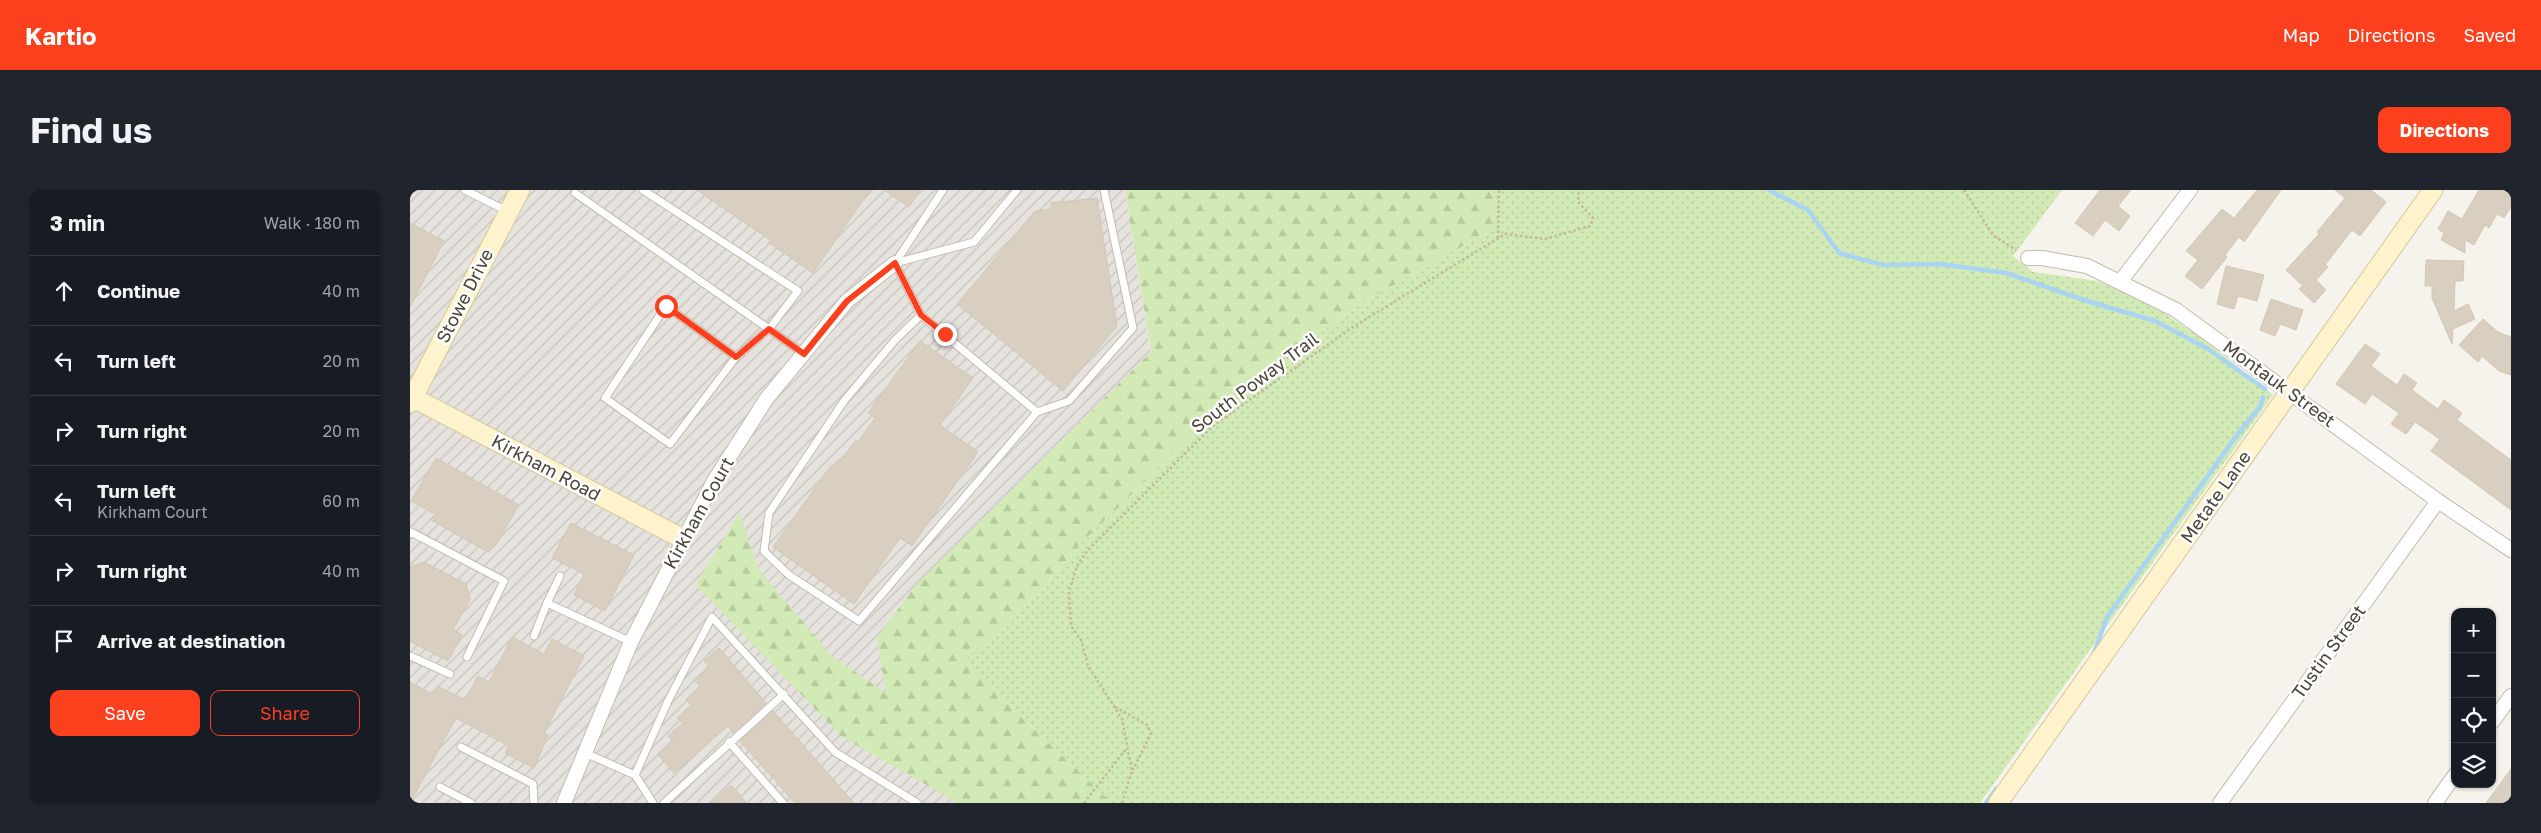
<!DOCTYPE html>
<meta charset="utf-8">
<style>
body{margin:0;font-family:"Golos Text",sans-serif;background:#20242c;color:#f1f3f6}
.controls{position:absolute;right:15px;bottom:15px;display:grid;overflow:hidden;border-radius:10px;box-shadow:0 1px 4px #0004}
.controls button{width:45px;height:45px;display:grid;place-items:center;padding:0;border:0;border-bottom:1px solid #363941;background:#171b24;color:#f1f3f6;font:25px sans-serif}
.stop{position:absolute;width:15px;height:15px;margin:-11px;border:4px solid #fc3f1d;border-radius:50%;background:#fff}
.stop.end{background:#fc3f1d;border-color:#fff;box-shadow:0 1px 5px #0008}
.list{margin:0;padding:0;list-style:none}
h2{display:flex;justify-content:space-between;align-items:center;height:65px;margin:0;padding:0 20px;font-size:21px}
h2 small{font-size:16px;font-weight:400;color:#9ea1a6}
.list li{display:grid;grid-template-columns:32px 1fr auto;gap:15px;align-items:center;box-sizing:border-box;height:70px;padding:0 20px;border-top:1px solid #363941}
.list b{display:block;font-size:19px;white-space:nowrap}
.list p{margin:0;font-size:16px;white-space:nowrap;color:#9ea1a6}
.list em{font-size:16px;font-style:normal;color:#9ea1a6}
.actions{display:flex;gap:10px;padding:15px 20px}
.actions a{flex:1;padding:11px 0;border:1px solid #fc3f1d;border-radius:10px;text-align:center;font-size:18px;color:#fc3f1d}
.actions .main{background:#fc3f1d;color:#fff}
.icon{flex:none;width:28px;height:28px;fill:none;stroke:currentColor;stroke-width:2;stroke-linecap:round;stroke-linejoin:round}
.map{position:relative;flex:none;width:2101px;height:613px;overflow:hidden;border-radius:10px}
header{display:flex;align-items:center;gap:30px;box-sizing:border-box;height:70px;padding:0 25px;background:#fc3f1d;color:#fff}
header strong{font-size:24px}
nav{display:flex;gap:28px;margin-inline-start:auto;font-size:18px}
.intro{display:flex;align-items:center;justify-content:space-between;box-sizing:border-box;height:120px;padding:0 30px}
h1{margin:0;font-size:35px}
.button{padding:12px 22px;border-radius:10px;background:#fc3f1d;color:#fff;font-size:18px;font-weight:700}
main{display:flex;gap:30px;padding:0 30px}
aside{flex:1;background:#171b24;border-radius:10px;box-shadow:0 1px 4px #0004}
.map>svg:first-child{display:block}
</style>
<header>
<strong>Kartio</strong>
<nav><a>Map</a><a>Directions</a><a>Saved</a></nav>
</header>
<div class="intro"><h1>Find us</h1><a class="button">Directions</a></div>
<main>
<aside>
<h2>3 min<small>Walk · 180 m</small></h2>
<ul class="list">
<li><svg class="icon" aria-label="ahead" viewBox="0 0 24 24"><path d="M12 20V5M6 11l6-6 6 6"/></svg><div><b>Continue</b></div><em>40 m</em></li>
<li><svg class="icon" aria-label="left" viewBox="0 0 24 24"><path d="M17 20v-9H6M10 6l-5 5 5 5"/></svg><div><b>Turn left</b></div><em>20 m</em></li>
<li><svg class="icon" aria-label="right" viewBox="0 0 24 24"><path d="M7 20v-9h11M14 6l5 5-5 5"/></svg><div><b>Turn right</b></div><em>20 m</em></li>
<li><svg class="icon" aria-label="left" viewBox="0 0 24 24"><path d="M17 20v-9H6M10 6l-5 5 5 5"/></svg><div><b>Turn left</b><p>Kirkham Court</p></div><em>60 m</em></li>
<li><svg class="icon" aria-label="right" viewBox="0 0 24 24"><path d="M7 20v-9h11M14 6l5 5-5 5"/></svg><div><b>Turn right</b></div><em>40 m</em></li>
<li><svg class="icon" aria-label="arrive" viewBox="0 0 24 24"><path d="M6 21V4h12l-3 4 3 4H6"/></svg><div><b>Arrive at destination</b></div></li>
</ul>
<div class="actions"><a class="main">Save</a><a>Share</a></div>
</aside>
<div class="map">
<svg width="2101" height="613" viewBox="0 0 2101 613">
<defs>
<pattern id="industrial-furrows" width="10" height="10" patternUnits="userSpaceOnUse" patternTransform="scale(1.25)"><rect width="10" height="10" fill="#e6e2dd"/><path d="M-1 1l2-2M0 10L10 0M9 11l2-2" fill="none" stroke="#c7c3be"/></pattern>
<pattern id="green-dots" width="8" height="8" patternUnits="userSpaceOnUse" patternTransform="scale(1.25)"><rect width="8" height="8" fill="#d2eab5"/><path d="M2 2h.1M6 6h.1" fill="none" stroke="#b6ca9c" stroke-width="1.8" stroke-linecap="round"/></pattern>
<pattern id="forest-firs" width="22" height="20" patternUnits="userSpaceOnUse" patternTransform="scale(1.25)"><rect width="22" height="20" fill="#d2eab5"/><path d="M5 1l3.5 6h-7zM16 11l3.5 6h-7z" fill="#b6ca9c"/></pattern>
</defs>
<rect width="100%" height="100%" fill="#f6f3ec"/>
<polygon fill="url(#industrial-furrows)" points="0,0 715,0 757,266 529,464 696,613 0,613"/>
<polygon fill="url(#green-dots)" points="1083,0 1652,0 1603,66 1623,82 1687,91 1739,113 1794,150 1863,205 1570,613 702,613 552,472 631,400 673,351 795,234 856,182 950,114 1083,39"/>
<polygon fill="url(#forest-firs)" points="715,0 1083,0 1083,39 950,114 856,182 795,234 673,351 631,400 553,472 702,613 548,613 432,547 286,395 329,323 349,380 422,466 476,503 467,448 505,396 741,162"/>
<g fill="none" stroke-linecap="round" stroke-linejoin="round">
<g stroke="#a9d4f2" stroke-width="4.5">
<polyline points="1359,0 1398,20 1429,63 1473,75 1530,74 1596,83 1677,111 1745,131 1798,159 1855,199"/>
<polyline points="1684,463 1697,427 1827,245 1850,217 1853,207"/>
<polyline points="1576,613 1586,599"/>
</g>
</g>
<g fill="#d8cfc1" stroke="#d3c7b4">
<polygon points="287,0 460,0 403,83 359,53 360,50"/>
<polygon points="474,0 510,0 499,17"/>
<polygon points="1690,0 1721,0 1708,16 1720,26 1709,41 1695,30 1683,46 1665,33"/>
<polygon points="1847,0 1871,0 1834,52 1829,47 1815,65 1817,67 1792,99 1775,86 1788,70 1776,61 1812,19 1824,28"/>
<polygon points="1925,0 1961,0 1976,12 1950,46 1942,40 1915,75 1918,77 1906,90 1916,100 1904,113 1889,99 1893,96 1876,80 1909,44 1907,42 1935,8"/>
<polygon points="2069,0 2101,0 2101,17 2094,28 2087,24 2079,38 2075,35 2064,55 2055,50 2055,63 2031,50 2034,43 2028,39 2038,21 2052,29"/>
<polygon points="687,8 707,136 653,201 547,114 624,22 641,19 641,13"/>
<polygon points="0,33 34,51 0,117"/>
<polygon points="2016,70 2054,71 2053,91 2045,91 2044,121 2058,114 2065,129 2043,139 2042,154 2022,108 2022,96 2015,96"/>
<polygon points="1816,76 1854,85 1847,111 1828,106 1824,119 1807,114"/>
<polygon points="1861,109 1893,120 1886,140 1870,134 1865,146 1850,140"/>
<polygon points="2073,129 2088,142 2101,147 2101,185 2089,181 2072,166 2068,172 2049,155"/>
<polygon points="510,151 563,188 530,235 568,262 502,356 490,348 444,414 363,357 420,277 435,265 444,252 449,251 465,228 458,223"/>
<polygon points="1955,154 1970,164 1961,176 1987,195 1994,184 2007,193 2002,200 2028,219 2034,210 2052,223 2047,230 2101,270 2101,320 2021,261 2030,249 2005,232 1996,244 1981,234 1989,223 1962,204 1955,214 1926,194"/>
<polygon points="26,268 109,315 86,355 78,362 21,330 25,324 1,311"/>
<polygon points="161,333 224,365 195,421 164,405 174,384 142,368"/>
<polygon points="14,372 56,394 60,409 43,440 52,445 38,471 0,451 0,377"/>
<polygon points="102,447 134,464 142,449 174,466 134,543 138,545 124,578 95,563 99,556 46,528 0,613 0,492 20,503 29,497 55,510 68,486 79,492"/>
<polygon points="309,458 356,513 323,543 318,536 264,583 248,565 263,552 258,546 273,533 267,528 281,515 276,509 290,496 284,490 299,477 294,471"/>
<polygon points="363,521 444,613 385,613 330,551"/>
<polygon points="2101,579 2101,613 2076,613"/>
<polygon points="321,595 337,613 301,613"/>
</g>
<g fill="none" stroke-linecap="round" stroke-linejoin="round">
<g stroke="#c2bbae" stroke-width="9">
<g id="lane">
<polyline points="55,0 97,21"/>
<polyline points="165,3 359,139 388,101 233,0"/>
<polyline points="485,73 511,125 627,222 449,431 379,385 354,361 359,323 434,211 485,150 511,125"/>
<polyline points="485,73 564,52 607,0"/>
<polyline points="485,73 533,0"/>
<polyline points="326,167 256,116 195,208 260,254 326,167 359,139 394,164"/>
<polyline points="627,222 659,211 723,138 694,0"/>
<polyline points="0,344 1,342 94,391 57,467"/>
<polyline points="137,413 150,386"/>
<polyline points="124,446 137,413 221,452"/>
<polyline points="0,466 40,484"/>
<polyline points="319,552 373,613"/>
<polyline points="51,557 123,594 124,613"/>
<polyline points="175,563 225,585 258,511 302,427 425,562 507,613"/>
<polyline points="225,585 243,613"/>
<polyline points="30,597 61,613"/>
<polyline points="254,613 374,504"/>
</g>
</g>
<g stroke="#c2bbae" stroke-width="16">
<g id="street">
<polyline points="1618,68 1632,68 1677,76 1766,120 2028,311 2101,360"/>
<polyline points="1710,92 1780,0"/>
<polyline points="2082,532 2101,506"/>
<polyline points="154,613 221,452 304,291 357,208 437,111 485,73"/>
<polyline points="1810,613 2028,311"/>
<polyline points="2025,613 2045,585"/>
</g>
</g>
<g stroke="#d6c79b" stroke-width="21">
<g id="secondary">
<polyline points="0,206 273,349"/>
<polyline points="0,213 110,0"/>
<polyline points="1588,613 2023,0"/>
</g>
</g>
<g stroke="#c4b79f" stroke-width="2.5" stroke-dasharray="2.5 2.5" stroke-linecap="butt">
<polyline points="1554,0 1583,45 1606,60"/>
<polyline points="1088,48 1089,0"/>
<polyline points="705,517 737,535 741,543 723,580"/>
<polyline points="674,613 716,559"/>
<polyline points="712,613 722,581 712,529 678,476 671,450 661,436 659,401 667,376 677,361 804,235 943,137 1095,44 1135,49 1180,36 1183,28 1168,12 1169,0"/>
</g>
<use href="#lane" stroke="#fff" stroke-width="7"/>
<use href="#street" stroke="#fff" stroke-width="14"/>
<use href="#secondary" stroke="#fff3cd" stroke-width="19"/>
</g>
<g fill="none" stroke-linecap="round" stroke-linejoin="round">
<polyline stroke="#fc3f1d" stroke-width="6" points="256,116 326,167 359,139 394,164 437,111 485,73 511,125 535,144"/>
</g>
<g text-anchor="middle" stroke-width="5" stroke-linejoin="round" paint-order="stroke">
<g font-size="18" fill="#4b4439" stroke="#fff">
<text transform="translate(55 106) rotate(-63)" y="6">Stowe Drive</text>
<text transform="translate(845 193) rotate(-37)" y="6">South Poway Trail</text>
<text transform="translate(1869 194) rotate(36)" y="6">Montauk Street</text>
<text transform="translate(136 278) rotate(28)" y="6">Kirkham Road</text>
<text transform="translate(1806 307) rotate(-55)" y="6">Metate Lane</text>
<text transform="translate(289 323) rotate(-61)" y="6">Kirkham Court</text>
<text transform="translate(1919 462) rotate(-54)" y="6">Tustin Street</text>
</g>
</g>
</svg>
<div class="controls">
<button>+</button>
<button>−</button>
<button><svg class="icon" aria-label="locate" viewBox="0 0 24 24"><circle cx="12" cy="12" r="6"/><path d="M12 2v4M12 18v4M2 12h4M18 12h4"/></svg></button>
<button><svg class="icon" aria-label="layers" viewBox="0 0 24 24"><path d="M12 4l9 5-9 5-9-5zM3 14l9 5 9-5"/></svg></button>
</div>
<div class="stop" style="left:256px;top:116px"></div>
<div class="stop end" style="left:535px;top:144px"></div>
</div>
</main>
